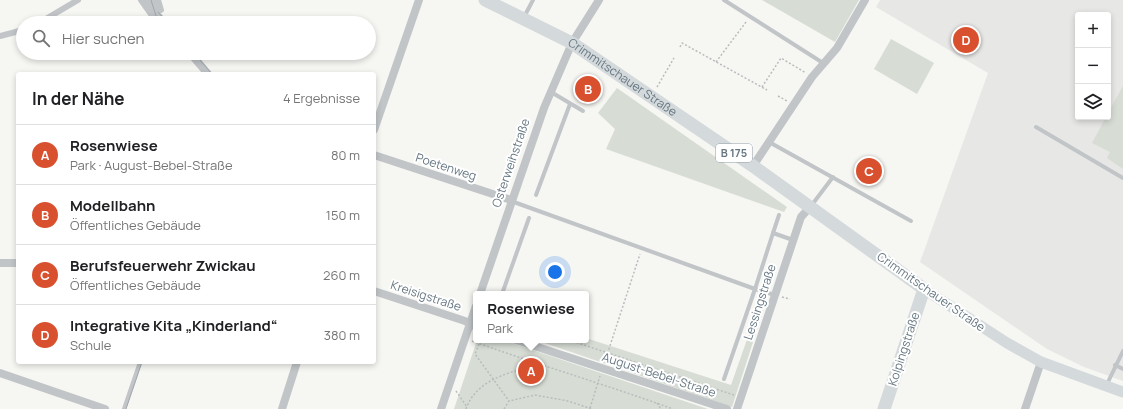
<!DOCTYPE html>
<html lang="de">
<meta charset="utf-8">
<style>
body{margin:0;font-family:Manrope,sans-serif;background:#f6f6f6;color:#202124}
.controls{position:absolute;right:12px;top:12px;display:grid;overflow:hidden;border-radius:4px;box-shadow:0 2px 6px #0003}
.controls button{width:36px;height:36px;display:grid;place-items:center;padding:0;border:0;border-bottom:1px solid #e0e0e0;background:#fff;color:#202124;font:20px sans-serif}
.you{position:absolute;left:555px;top:272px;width:14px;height:14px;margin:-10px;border:3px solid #fff;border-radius:50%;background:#1a73e8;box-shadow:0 0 0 6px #1a73e833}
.badge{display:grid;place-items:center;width:26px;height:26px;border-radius:50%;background:#d9502f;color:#fff;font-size:13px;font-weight:700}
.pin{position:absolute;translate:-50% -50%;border:2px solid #fff;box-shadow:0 1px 4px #0006}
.popup{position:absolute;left:473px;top:291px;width:116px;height:52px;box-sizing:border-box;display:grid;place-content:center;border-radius:4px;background:#fff;filter:drop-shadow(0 1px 3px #0005);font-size:13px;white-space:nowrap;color:#757577}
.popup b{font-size:15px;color:#202124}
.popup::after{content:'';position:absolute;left:50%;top:100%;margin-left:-8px;border:8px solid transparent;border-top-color:#fff}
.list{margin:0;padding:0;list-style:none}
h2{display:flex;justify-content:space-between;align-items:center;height:52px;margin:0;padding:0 16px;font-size:17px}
h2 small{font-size:13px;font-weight:400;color:#757577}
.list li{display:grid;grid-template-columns:26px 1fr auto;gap:12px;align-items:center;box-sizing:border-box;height:60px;padding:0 16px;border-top:1px solid #e0e0e0}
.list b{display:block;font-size:15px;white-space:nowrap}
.list p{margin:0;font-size:13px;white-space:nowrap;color:#757577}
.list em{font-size:13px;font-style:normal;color:#757577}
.icon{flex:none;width:22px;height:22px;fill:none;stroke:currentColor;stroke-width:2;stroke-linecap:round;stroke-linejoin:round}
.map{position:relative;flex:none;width:1123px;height:409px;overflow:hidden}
.search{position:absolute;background:#fff;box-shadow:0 2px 6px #0003;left:16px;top:16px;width:360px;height:44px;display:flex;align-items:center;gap:10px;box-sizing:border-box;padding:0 14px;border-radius:22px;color:#757577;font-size:15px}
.panel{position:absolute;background:#fff;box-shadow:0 2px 6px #0003;left:16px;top:72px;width:360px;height:292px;border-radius:4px}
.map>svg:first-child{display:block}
</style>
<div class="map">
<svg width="1123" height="409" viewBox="0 0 1123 409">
<rect width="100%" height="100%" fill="#f6f6f3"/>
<path fill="#e7e7e6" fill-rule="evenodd" d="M880 0H1123V381L1084 367 1047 349 920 262 988 73 876 7ZM1078 15H1108V117H1078Z"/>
<g fill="#d7ddd4">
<polygon points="762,0 859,0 835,42"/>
<polygon points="891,39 934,63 917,94 874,69"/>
<polygon points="1123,86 1123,169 1107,158 1110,152 1092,143 1106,117 1108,117 1108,113"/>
<polygon points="617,88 787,207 784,212 606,149 615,129 598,113"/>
<polygon points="763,294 767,299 732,407 536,340 586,340 586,338 731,385"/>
<polygon points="477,340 503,340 708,409 454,409"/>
</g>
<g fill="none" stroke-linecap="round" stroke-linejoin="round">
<g stroke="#b9bcbe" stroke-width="1.5" stroke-dasharray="2 2" stroke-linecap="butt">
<polyline points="680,47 682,43 767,90"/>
<polyline points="716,62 746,22"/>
<polyline points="657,87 674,58"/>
<polyline points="762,87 781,58 806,73"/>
<polyline points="778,96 787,101"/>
<polyline points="782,297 790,299"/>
<polyline points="569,340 734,395"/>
<path d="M472 341C539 365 607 385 673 409"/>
<polyline points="479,344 475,354 509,401"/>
<polyline points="605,361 640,254"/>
<polyline points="456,391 467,407"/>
<polyline points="657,403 661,409"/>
<polyline points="590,408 600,376"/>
<path d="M466 409C476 379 512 371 540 365"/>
<polyline points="504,409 509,401 535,395 568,401 592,409"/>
</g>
<g stroke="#c1c5c8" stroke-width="4">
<polyline points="724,0 823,63"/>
<polyline points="524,17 533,0"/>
<polyline points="551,92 583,111"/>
<polyline points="1036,127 1123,178"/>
<polyline points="769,142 911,221"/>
<polyline points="536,195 570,104"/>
<polyline points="511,201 755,289 773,233"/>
<polyline points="811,206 833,177"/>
<polyline points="779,215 773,233 793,240"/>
<polyline points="502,294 529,218"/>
<polyline points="1115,365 1123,369"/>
<polyline points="724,379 755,289 775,295"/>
<polyline points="1107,384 1123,351"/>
<polyline points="124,409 140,362"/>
</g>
<g stroke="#c1c5c8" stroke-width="6">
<polyline points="141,0 153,17"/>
<polyline points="146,0 156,14"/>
<polyline points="153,0 156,12"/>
<polyline points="158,0 161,10"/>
<polyline points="39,23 78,0"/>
<polyline points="0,36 23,30"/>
</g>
<g stroke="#c1c5c8" stroke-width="8">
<polyline points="156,14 164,23"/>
<polyline points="190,53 208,74"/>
<polyline points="374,130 419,0"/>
<polyline points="374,155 511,200"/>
<polyline points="753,166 812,77 837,48 865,0"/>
<polyline points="0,263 18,263"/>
<polyline points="374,291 465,321 476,327"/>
<polyline points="480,294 544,108 572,43 599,0"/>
<polyline points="516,340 727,409"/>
<polyline points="0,373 105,409"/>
<polyline points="282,409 297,362"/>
<polyline points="441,409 476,306"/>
<polyline points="737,409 801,217 811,206"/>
<polyline points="1025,409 1041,362"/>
</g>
<polyline stroke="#d4d9dc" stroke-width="11" points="924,289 1007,343 1041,362 1123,392"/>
<path stroke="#d4d9dc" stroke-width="13" id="s1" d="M485 0 572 43 753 166 924 289 884 409"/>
<g stroke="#a0a7ab" stroke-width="1">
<polyline points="151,0 157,19"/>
<polyline points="158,12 168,23"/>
<polyline points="194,53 212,74"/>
<polyline points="126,409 142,362"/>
</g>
</g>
<g text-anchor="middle" stroke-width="4" stroke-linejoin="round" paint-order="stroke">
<rect fill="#fff" stroke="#94a0a8" stroke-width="1" x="716" y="144" width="36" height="18" rx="3"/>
<g font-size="11" font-weight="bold" fill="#667782">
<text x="734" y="157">B 175</text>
</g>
<g font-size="12" fill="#667782" stroke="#fff">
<text dy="4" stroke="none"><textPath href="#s1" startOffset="158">Crimmitschauer Straße</textPath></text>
<text transform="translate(511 163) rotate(-71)" y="4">Osterweihstraße</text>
<text transform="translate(446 167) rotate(18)" y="4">Poetenweg</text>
<text transform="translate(931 292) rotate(35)" y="4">Crimmitschauer Straße</text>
<text transform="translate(426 296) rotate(18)" y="4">Kreisigstraße</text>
<text transform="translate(760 302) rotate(-72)" y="4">Lessingstraße</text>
<text transform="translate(904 349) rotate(-72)" y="4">Kolpingstraße</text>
<text transform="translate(659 375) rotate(18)" y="4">August-Bebel-Straße</text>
</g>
</g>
</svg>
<div class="controls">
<button>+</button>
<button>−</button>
<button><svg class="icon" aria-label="layers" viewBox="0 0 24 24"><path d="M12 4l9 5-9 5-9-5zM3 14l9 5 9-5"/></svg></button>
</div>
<div class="you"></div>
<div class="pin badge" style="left:531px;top:371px">A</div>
<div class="popup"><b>Rosenwiese</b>Park</div>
<div class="pin badge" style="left:588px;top:89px">B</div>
<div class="pin badge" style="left:869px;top:171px">C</div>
<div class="pin badge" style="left:966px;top:40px">D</div>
<div class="search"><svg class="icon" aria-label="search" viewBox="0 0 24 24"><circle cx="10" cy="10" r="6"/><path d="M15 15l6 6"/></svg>Hier suchen</div>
<section class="panel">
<h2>In der Nähe<small>4 Ergebnisse</small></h2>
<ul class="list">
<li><span class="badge">A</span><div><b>Rosenwiese</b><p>Park · August-Bebel-Straße</p></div><em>80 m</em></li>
<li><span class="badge">B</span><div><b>Modellbahn</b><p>Öffentliches Gebäude</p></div><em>150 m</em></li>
<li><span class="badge">C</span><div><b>Berufsfeuerwehr Zwickau</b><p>Öffentliches Gebäude</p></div><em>260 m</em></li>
<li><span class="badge">D</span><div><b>Integrative Kita „Kinderland“</b><p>Schule</p></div><em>380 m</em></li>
</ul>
</section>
</div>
